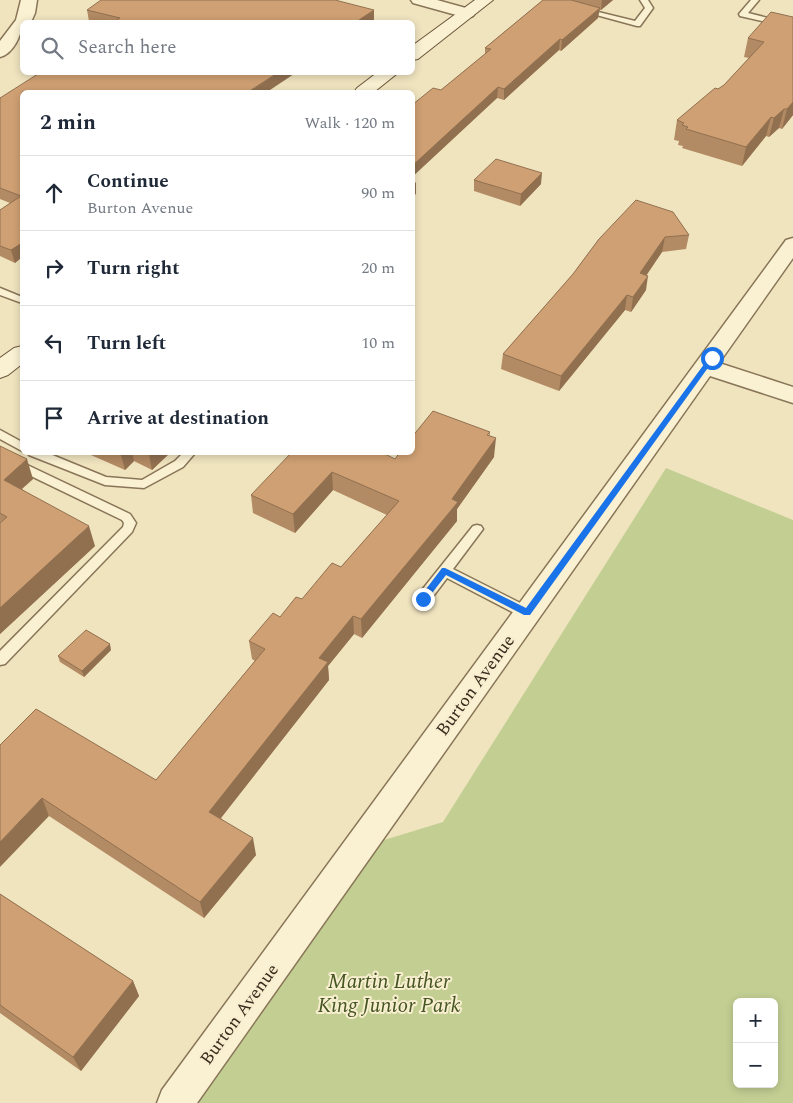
<!DOCTYPE html>
<meta charset="utf-8">
<style>
body{margin:0;font-family:Spectral,serif;background:#f6f6f7;color:#1f2937}
.controls{position:absolute;right:15px;bottom:15px;display:grid;overflow:hidden;border-radius:8px;box-shadow:0 2px 8px #0003}
.controls button{width:45px;height:45px;display:grid;place-items:center;padding:0;border:0;border-bottom:1px solid #e0e1e3;background:#fff;color:#1f2937;font:25px sans-serif}
.stop{position:absolute;width:15px;height:15px;margin:-11px;border:4px solid #1a73e8;border-radius:50%;background:#fff}
.stop.end{background:#1a73e8;border-color:#fff;box-shadow:0 1px 5px #0008}
.list{margin:0;padding:0;list-style:none}
h2{display:flex;justify-content:space-between;align-items:center;height:65px;margin:0;padding:0 20px;font-size:21px}
h2 small{font-size:16px;font-weight:400;color:#747a83}
.list li{display:grid;grid-template-columns:32px 1fr auto;gap:15px;align-items:center;box-sizing:border-box;height:75px;padding:0 20px;border-top:1px solid #e0e1e3}
.list b{display:block;font-size:19px;white-space:nowrap}
.list p{margin:0;font-size:16px;white-space:nowrap;color:#747a83}
.list em{font-size:16px;font-style:normal;color:#747a83}
.icon{flex:none;width:28px;height:28px;fill:none;stroke:currentColor;stroke-width:2;stroke-linecap:round;stroke-linejoin:round}
.map{position:relative;flex:none;width:793px;height:1103px;overflow:hidden}
.search{position:absolute;background:#fff;box-shadow:0 2px 8px #0003;left:20px;top:20px;width:395px;height:55px;display:flex;align-items:center;gap:12px;box-sizing:border-box;padding:0 18px;border-radius:8px;color:#747a83;font-size:19px}
.panel{position:absolute;background:#fff;box-shadow:0 2px 8px #0003;left:20px;top:90px;width:395px;height:365px;border-radius:8px}
.map>svg:first-child{display:block}
</style>
<div class="map">
<svg width="793" height="1103" viewBox="0 0 793 1103">
<rect width="100%" height="100%" fill="#f0e4bf"/>
<path fill="#c3ce93" fill-rule="evenodd" d="M666 468 793 520V1103H175L358 848 443 822ZM737 1002H774V1084H737Z"/>
<g fill="none" stroke-linecap="round" stroke-linejoin="round">
<g stroke="#897557" stroke-width="3">
<g id="lane">
<polygon points="640,0 648,0 653,8 640,26 637,26 578,10 582,8 635,21 645,8"/>
<polygon points="751,0 759,0 748,13 793,24 793,28 740,16 739,14"/>
<polygon points="0,288 22,297 22,303 0,295"/>
<polygon points="0,430 22,442 22,451 0,439"/>
<polygon points="0,452 130,514 136,523 132,532 5,664 0,665 0,651 123,527 124,523 122,520 0,461"/>
<polygon points="28,452 45,452 106,477 142,480 175,461 184,452 196,452 183,467 144,488 105,485 29,455"/>
<polygon points="477,525 481,526 483,529 453,569 532,609 534,613 532,617 522,617 447,578 428,603 418,603 417,599 418,595 473,526"/>
</g>
</g>
<g stroke="#897557" stroke-width="3">
<g id="street">
<path d="M21 0H37L35 13 31 22H22C22 35 13 54 0 57V41L16 20Z"/>
<polygon points="411,0 437,0 473,10 475,13 473,16 467,18 413,3"/>
<polygon points="793,238 793,258 719,363 793,387 793,403 710,376 197,1103 157,1103 162,1090 786,240"/>
</g>
</g>
<g stroke="#6b563a" stroke-width="2">
<g id="secondary">
<polygon points="475,0 493,0 418,59 412,60 412,46"/>
<polygon points="378,72 399,72 374,92 354,92 357,88"/>
<polygon points="22,346 22,364 8,375 0,378 0,358 14,348"/>
</g>
</g>
<use href="#lane" fill="#faf1d3" fill-rule="evenodd"/>
<use href="#street" fill="#faf1d3" fill-rule="evenodd"/>
<use href="#secondary" fill="#faf1d3" fill-rule="evenodd"/>
</g>
<g fill="#b28a63">
<polygon points="543,0 613,0 601,10 599,10 598,18 561,51 559,50 504,100 497,98 412,177 412,105 441,90 485,54 485,48"/>
<polygon points="87,10 374,10 374,22 94,22 89,21"/>
<polygon points="793,17 793,115 782,129 779,128 769,137 766,136 742,166 682,148 683,146 678,145 679,141 674,140 677,120 724,85 749,58 744,57 748,38"/>
<polygon points="22,92 22,257 15,263 0,256 0,210 10,203 0,199 0,98"/>
<polygon points="474,180 541,184 520,206 474,191"/>
<polygon points="689,235 686,249 662,252 646,275 646,290 631,312 625,310 559,391 501,369 503,354 573,274 599,239"/>
<polygon points="489,436 494,457 457,509 457,521 362,638 354,634 328,666 329,680 221,818 256,855 204,918 49,816 0,745 156,780 255,661 252,659 249,641 280,617 302,599 341,567 387,515 333,490 295,533 253,513 251,495 348,453 395,459"/>
<polygon points="0,446 33,479 22,489 95,546 0,634"/>
<polygon points="84,452 171,452 152,470 134,461 125,470"/>
<polygon points="111,650 84,677 60,662 58,656"/>
<polygon points="0,894 133,981 139,996 81,1071 0,1013"/>
</g>
<g fill="#917050">
<polygon points="602,0 613,0 601,10"/>
<polygon points="600,8 598,18 561,51 562,40"/>
<polygon points="374,10 374,22 356,22"/>
<polygon points="560,39 559,50 504,100 504,89"/>
<polygon points="279,72 297,72 267,92 248,92"/>
<polygon points="498,87 497,98 412,177 412,166"/>
<polygon points="793,102 793,115 782,129 787,109"/>
<polygon points="784,109 779,128 769,137 774,118"/>
<polygon points="771,117 766,136 742,166 746,147"/>
<polygon points="542,173 541,184 520,206 521,194"/>
<polygon points="416,182 416,194 412,197 412,186"/>
<polygon points="665,237 662,252 638,288 640,273"/>
<polygon points="22,243 22,257 15,263 11,250"/>
<polygon points="648,276 646,290 631,312 633,297"/>
<polygon points="627,295 625,310 559,391 561,376"/>
<polygon points="490,432 488,448 496,438 494,457 457,509 457,521 362,638 361,619 452,499"/>
<polygon points="124,452 132,452 134,461 125,470 121,455"/>
<polygon points="151,452 171,452 152,470 149,454"/>
<polygon points="27,459 33,479 10,499 4,480"/>
<polygon points="332,472 333,490 295,533 293,514"/>
<polygon points="89,526 95,546 0,634 0,608"/>
<polygon points="353,616 354,634 328,666 329,680 213,828 209,812 319,658"/>
<polygon points="110,644 111,650 84,677 82,671"/>
<polygon points="42,798 49,816 0,867 0,842"/>
<polygon points="253,838 256,855 204,918 200,902"/>
<polygon points="133,981 139,996 81,1071 73,1057"/>
</g>
<g fill="#cfa073" stroke="#917050">
<polygon points="101,0 335,0 374,10 356,22 114,22 120,18 87,10"/>
<polygon points="543,0 571,0 600,8 562,40 560,39 504,89 498,87 412,166 412,107 414,107 412,106 412,105 433,88 441,90 491,49 485,48"/>
<polygon points="771,12 793,17 793,102 787,109 784,109 774,118 771,117 746,147 686,129 688,127 682,125 684,123 677,120 715,88 718,89 724,85 764,42 748,38"/>
<polygon points="41,72 279,72 248,92 22,92 22,243 11,250 0,246 0,210 21,196 0,188 0,98"/>
<polygon points="496,159 542,173 521,194 474,180"/>
<polygon points="636,200 673,212 689,235 665,237 640,273 648,276 633,297 627,295 561,376 503,354 573,274 599,239"/>
<polygon points="433,411 490,432 487,435 496,438 452,499 458,502 361,619 353,616 319,658 328,662 209,812 253,838 200,902 42,798 0,842 0,745 36,709 156,780 265,649 249,641 273,613 280,617 296,597 302,599 332,563 341,567 399,501 332,472 293,514 251,495 292,452 346,452 348,453 349,452 381,452 395,459 400,452 412,452 412,437"/>
<polygon points="0,446 27,459 4,480 89,526 0,608 0,523 7,517 0,513"/>
<polygon points="116,452 124,452 121,455"/>
<polygon points="86,630 110,644 82,671 58,656"/>
<polygon points="0,894 133,981 73,1057 0,1005"/>
</g>
<polygon fill="#1a73e8" points="710,356 715,358 530,615 524,615 446,575 426,601 420,601 420,597 442,568 445,568 526,608"/>
<g text-anchor="middle" stroke-width="4" stroke-linejoin="round" paint-order="stroke">
<g font-size="18" fill="#382b1c" stroke="#f7eecf">
<text transform="translate(475 685) rotate(-54)" y="6">Burton Avenue</text>
<text transform="translate(239 1014) rotate(-54)" y="6">Burton Avenue</text>
</g>
<g font-size="21" font-style="italic" fill="#455522" stroke="#f7eecf">
<text x="389" y="988">Martin Luther<tspan x="389" dy="24">King Junior Park</tspan></text>
</g>
</g>
</svg>
<div class="controls">
<button>+</button>
<button>−</button>
</div>
<div class="stop" style="left:712px;top:358px"></div>
<div class="stop end" style="left:423px;top:599px"></div>
<div class="search"><svg class="icon" aria-label="search" viewBox="0 0 24 24"><circle cx="10" cy="10" r="6"/><path d="M15 15l6 6"/></svg>Search here</div>
<section class="panel">
<h2>2 min<small>Walk · 120 m</small></h2>
<ul class="list">
<li><svg class="icon" aria-label="ahead" viewBox="0 0 24 24"><path d="M12 20V5M6 11l6-6 6 6"/></svg><div><b>Continue</b><p>Burton Avenue</p></div><em>90 m</em></li>
<li><svg class="icon" aria-label="right" viewBox="0 0 24 24"><path d="M7 20v-9h11M14 6l5 5-5 5"/></svg><div><b>Turn right</b></div><em>20 m</em></li>
<li><svg class="icon" aria-label="left" viewBox="0 0 24 24"><path d="M17 20v-9H6M10 6l-5 5 5 5"/></svg><div><b>Turn left</b></div><em>10 m</em></li>
<li><svg class="icon" aria-label="arrive" viewBox="0 0 24 24"><path d="M6 21V4h12l-3 4 3 4H6"/></svg><div><b>Arrive at destination</b></div></li>
</ul>
</section>
</div>
